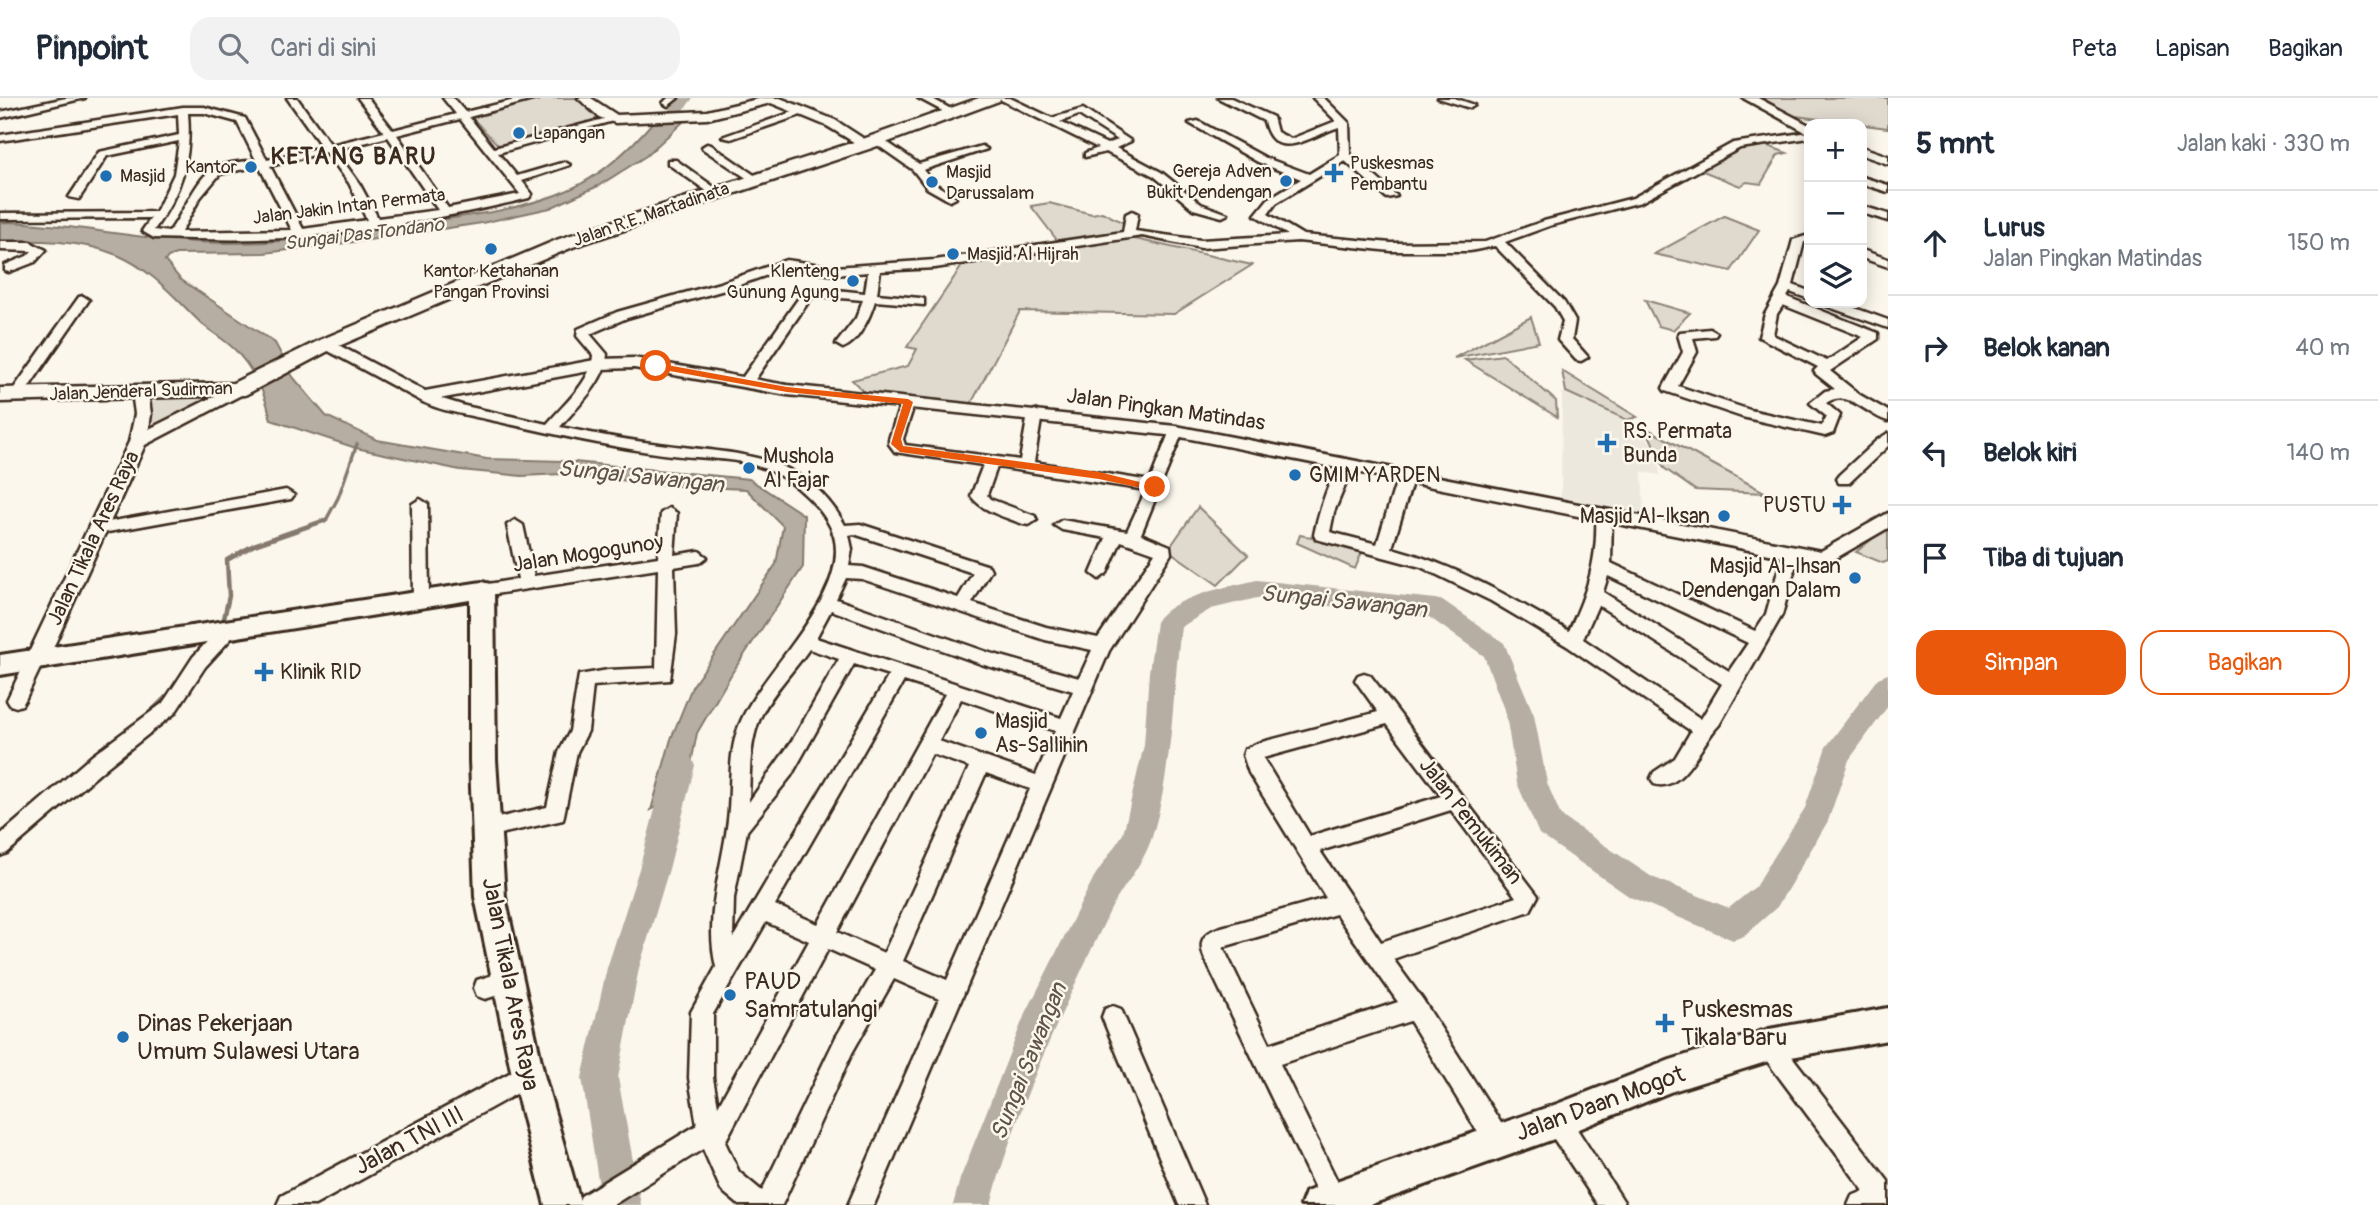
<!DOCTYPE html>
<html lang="id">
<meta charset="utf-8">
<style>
body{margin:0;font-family:Pangolin,sans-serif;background:#f2f2f3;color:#1f2937}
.controls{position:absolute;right:21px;top:21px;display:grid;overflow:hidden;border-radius:14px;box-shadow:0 4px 18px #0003}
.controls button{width:63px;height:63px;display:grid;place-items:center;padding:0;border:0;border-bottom:2px solid #e0e1e3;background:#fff;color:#1f2937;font:35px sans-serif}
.stop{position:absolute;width:21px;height:21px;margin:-16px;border:5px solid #ea580c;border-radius:50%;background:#fff}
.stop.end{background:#ea580c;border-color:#fff;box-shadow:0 2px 7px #0008}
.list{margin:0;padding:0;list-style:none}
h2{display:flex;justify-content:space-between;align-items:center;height:91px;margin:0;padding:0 28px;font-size:30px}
h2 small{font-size:23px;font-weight:400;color:#747a83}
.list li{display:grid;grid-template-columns:46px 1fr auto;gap:21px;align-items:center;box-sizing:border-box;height:105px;padding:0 28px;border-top:2px solid #e0e1e3}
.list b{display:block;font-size:26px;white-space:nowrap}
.list p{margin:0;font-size:23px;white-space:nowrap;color:#747a83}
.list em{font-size:23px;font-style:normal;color:#747a83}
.actions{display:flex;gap:14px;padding:21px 28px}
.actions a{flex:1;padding:16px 0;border:2px solid #ea580c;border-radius:21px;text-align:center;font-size:24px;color:#ea580c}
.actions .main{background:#ea580c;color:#fff}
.icon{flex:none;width:38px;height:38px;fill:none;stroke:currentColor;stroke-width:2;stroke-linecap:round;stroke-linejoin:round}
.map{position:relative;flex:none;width:1888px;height:1107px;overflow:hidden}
header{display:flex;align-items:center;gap:42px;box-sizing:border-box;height:98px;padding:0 35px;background:#fff;border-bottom:2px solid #e0e1e3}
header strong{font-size:33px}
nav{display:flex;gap:38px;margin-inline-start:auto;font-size:24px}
.search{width:490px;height:63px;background:#f2f2f3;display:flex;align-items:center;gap:18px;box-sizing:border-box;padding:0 24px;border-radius:21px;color:#747a83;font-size:26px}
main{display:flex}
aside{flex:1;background:#fff}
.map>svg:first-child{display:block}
</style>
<header>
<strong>Pinpoint</strong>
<div class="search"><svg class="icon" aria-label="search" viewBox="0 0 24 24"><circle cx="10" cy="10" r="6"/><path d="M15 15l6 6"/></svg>Cari di sini</div>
<nav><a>Peta</a><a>Lapisan</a><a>Bagikan</a></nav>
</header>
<main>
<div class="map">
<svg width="1888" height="1107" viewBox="0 0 1888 1107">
<rect width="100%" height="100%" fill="#fbf7ec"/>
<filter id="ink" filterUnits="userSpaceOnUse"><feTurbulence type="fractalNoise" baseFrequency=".0143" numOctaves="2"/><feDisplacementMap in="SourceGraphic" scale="14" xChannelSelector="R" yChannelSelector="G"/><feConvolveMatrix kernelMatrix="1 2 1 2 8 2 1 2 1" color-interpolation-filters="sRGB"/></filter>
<g filter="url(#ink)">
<polygon fill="#ede8dd" points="1571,293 1640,330 1650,344 1658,363 1660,377 1642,374 1644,419 1561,402 1562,295"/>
<g fill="#dfd9ce" stroke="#8d8276" stroke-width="2">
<polygon points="542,0 581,0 605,21 500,49 470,18"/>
<polygon points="1754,0 1888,0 1888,30 1788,17"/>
<polygon points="1757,44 1787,55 1778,57 1761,86 1747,84 1740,88 1698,71 1738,48"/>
<polygon points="1049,105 1092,116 1102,114 1128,127 1123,134 1060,146 1031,108"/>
<polygon points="1724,118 1759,132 1731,173 1654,156"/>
<polygon points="1126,139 1252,167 1174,216 1020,213 971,306 870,300 852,282 908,268 917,251 907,249 966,162"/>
<polygon points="1645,202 1690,215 1673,232 1658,228"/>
<polygon points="1531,219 1539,244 1454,260"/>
<polygon points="1503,257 1556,303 1557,319 1465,262"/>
<polygon points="1562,273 1637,319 1627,322 1566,294"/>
<polygon points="231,293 140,341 142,295"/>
<polygon points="1646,330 1766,395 1695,392 1664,370"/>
<polygon points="1198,409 1248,457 1218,487 1168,452"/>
<polygon points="1888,428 1888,463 1883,465 1856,454"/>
<polygon points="1300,437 1364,449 1355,471 1297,445"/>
</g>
<path fill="#b6aea2" stroke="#85796d" stroke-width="2" d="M684 23 646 58 598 88 550 110 482 125 362 143 264 155 176 156 168 159 165 163 180 181 275 245 293 279 326 318 377 342 487 361 564 363 749 381 804 417 803 469 732 575 697 635 682 712 673 700 651 712 671 641 692 589 776 466 783 428 746 391 677 388 562 376 522 378 460 372 356 350 271 322C266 297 255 274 238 255 228 243 212 235 201 225 175 200 151 171 117 157 81 142 38 142 0 143V124C66 125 130 140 196 144 294 150 395 128 492 114 567 99 602 83 652 25Z"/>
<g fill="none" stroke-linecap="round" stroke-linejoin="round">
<polyline stroke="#85796d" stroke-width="3.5" points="325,424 338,400 357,346"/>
<g stroke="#85796d" stroke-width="4.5">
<polyline points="223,525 229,498 227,462 254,447 326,422"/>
<polyline points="143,621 172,593"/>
</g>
<g fill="#b6aea2" fill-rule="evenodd">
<polygon points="678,0 693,0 658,46 648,46 645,43"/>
<path d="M1257 482 1435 501 1444 503 1504 545 1534 617 1547 685 1561 718 1652 779 1729 810 1755 789 1805 710 1826 649 1878 580 1888 576V608L1849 662 1828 723 1777 809 1744 838 1733 842 1630 799 1539 736 1517 685 1506 617 1484 558 1429 519 1257 500 1211 511 1181 529C1172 599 1173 670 1152 739 1144 766 1120 791 1108 817 1063 911 1017 1006 991 1107H953L960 1081 1023 921 1094 779 1123 736 1144 647 1149 574 1156 524C1171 498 1229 489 1257 482Z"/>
<polygon points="681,655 691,659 695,667 669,771 639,870 618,980 641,1107 602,1107 582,980 607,870 639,771 667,667 671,659"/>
</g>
<g stroke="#3b2a1e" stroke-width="5">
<g id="minor">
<polygon points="66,0 85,0 0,20 0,14"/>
<path d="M287 0H297L331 47 384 34 358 0H368L393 32 456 16 443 0H453L465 14 523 0H540L469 19 494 50 615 18 620 21 498 55 517 78 565 64 570 67 522 83 532 96 529 100C457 118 372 132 298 139 250 143 202 141 154 140L142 133 151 120 0 121V115L156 114 174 76 179 43 107 58 79 101 69 99 99 54 179 37 178 16 0 43V37L183 9H204L245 20 267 62 322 49ZM188 15H204L237 24 256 62C244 64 224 64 213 71 196 80 182 118 169 134L154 132C181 95 192 61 188 15ZM460 21 520 96 448 110 397 37ZM388 39 438 112 378 120 359 85 335 52ZM326 54 349 85 367 122 303 131 270 68ZM259 68 292 132 181 134 200 100 220 76Z"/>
<polygon points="668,0 678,0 668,8 663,5"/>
<polygon points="918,0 931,0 958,15 950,17"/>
<path d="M997 0H1010L1052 20 1083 11 1131 43 1116 50 1161 74 1201 106 1228 116 1222 119 1193 111 1154 78 1106 54 1085 59V55L1098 50ZM1079 17 1118 42 1107 46 1060 24Z"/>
<path d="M1218 0H1231L1273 19 1277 34 1291 41 1336 23 1313 0H1324L1349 25 1350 56 1397 98 1387 100 1345 63 1276 105 1268 116 1303 137 1391 145 1485 144 1544 123 1633 100 1733 45 1809 34V40L1740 50 1641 104 1552 127 1505 144 1564 204 1575 223 1572 241 1588 259 1581 263 1576 262 1558 242 1563 223 1555 209 1495 148 1470 153H1391L1298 143 1201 150 1142 138 935 170 880 173 877 196 920 200 924 201V207L875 203C870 219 859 244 843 250L836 246 856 220 863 202 818 198 811 200 752 286 747 287 740 283 803 194 817 190 865 195 868 174 835 177 787 170 728 191 627 220 590 236 607 256C606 283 577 309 560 329 595 336 631 343 667 347 740 357 803 353 845 427L860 426 989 468 991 472 972 505 1046 529 1098 540 1155 455 1121 443 1107 475 1099 481 1091 475 1106 440 1062 432 1054 427 1062 422 1127 433 1146 392 997 369 987 397 990 401 1035 418 1037 422 1029 427 1023 426C1005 419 983 414 971 398L983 367 895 354 889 346V341L901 304 908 300 915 304 903 341 905 347 1020 362 1028 316 1035 312 1042 316 1034 364 1150 383 1171 330 1176 328 1183 333 1141 436 1170 448 1171 456 1109 553 874 1107H848L939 901 894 881 852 955 782 1107H739L721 1092 703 1051 613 1107H577L581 1098 697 1027 689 980 691 914 716 869C704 818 722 772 728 722 732 689 727 654 741 623 763 571 850 498 834 438 826 411 793 382 768 372 735 358 698 361 663 356 603 348 545 334 486 321 468 317 428 311 416 299L423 295 465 308 547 326C563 307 592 283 593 257L577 238 578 231 617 214 720 185 786 162 835 169 935 162 1123 134 1126 116 1132 113 1138 116 1135 133 1201 142 1288 137 1255 117 1268 101 1301 81 1258 64 1189 25 1198 23 1266 60 1309 76 1340 57 1339 29C1314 36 1274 68 1264 23ZM854 436 973 475 958 500 863 469 849 468 852 451 849 437ZM846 480 862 481 1045 542 1092 552 1079 580 990 555 836 501ZM831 512 981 566 1073 593 1061 620 816 540ZM809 551 839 561 792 643 749 704C750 675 749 644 761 618 773 593 794 573 809 551ZM854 566 889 577 733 840 734 800 747 733 791 678ZM904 583 945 596 818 826 775 807ZM961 601 1055 633 1036 677 939 643ZM932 656 969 669 884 855 837 834ZM986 675 1030 691 947 882 903 863ZM766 824 809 843 718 1008 713 980V916ZM828 851 875 872 836 939 762 1093 739 1074 725 1044Z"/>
<polygon points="1438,0 1454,0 1475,7 1470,10"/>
<polygon points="801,11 806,14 804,16 731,41 722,39"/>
<polygon points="873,40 881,40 919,66 982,48 987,51 923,72 935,86 954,98 956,100 950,103 927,90 913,72 873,44"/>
<polygon points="707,46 711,47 760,81 751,83 703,51 702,49"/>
<polygon points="668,62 676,62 721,94 711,96 668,66"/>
<polygon points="1862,79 1888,87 1888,94 1862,86"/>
<polygon points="1862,108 1888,116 1888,123 1862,115"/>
<path d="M1809 137V143L1804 144 1793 187 1809 193V201L1790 194 1787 199 1878 235V241L1830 273 1860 297 1888 313V323C1866 317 1848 290 1826 305L1840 317 1833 335 1825 338 1742 319 1665 293 1663 290 1683 254 1678 237 1680 234 1710 231 1717 235 1715 238 1693 240 1697 254 1678 288 1750 312 1822 328 1826 318 1810 305 1825 293 1835 291 1816 276 1814 273 1818 269 1759 239 1765 216 1780 189 1793 142ZM1783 207 1863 239 1827 263 1773 237 1777 216Z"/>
<polygon points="0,144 30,144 46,152 35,164 9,174 5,173 5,167 27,158 32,153 0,152"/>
<polygon points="1862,152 1888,161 1888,169 1862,160"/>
<polygon points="83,198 89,202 22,299 12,299 12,293 79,199"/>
<polygon points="1824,205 1841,205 1888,222 1888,230 1826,208"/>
<polygon points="1888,335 1888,348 1849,385 1839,385 1836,381 1839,377 1877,342"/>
<path d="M1347 361 1354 366 1334 414 1330 434 1377 446 1398 378 1401 375H1411L1414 378 1392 450C1456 467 1512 500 1569 533 1587 495 1598 461 1596 419L1604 414 1612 419 1611 465 1755 533 1766 516 1783 455 1791 449 1797 451 1799 455 1782 517 1719 627C1702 643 1683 696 1654 686L1651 680 1654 674 1675 660 1691 633 1567 548 1491 503 1421 469 1316 441 1314 437C1317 421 1332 366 1347 361ZM1608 478 1748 545 1729 573 1603 494ZM1598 507 1722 586 1701 621 1583 541Z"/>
<polygon points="286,392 294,397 291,401 97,436 89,431 97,426"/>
<polygon points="420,401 428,406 429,502 421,508 413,502 412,406"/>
<polygon points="669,410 677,415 674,457 699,453 707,459 699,465 674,469 676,536 670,582 593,588 588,633 577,654 563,722 486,739 479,736 476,730 479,724 547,709 559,654 570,633 579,577 608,572 656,570 658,471 482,498 476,496 474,492 476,488 518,481 507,427 515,422 523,427 534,478 658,459 661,415"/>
<polygon points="231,523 237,524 240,529 237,534 205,569 175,615 107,669 7,755 0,758 0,737 93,657 163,605 193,559 225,524"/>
<polygon points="35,555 41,557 44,562 25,602 22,607 16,609 10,607 7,602 26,562 29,557"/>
<path d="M1364 575 1370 577 1538 798 1530 813 1393 861 1423 902 1506 1033 1509 1042 1506 1051 1497 1054 1488 1051 1410 923 1280 966 1349 1107H1323L1205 861C1198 845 1202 836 1218 830L1326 800 1249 675 1243 657 1245 651 1258 645 1378 614 1355 582 1358 577ZM1387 626 1441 698 1310 738 1263 660ZM1451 712 1516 799 1381 844 1320 753ZM1336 816 1398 904 1270 946 1223 849Z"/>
<polygon points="506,873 514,876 517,884 514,892 485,901 477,898 474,890 477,882"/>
<polygon points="1113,908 1121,911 1205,1107 1179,1107 1102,919 1105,911"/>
<polygon points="1769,935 1777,939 1888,1083 1888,1107 1848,1107 1852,1098 1864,1093 1761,955 1757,947 1761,939"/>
<polygon points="528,965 536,969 540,977 536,985 315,1107 277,1107 281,1098"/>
<polygon points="1557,1011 1566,1014 1626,1107 1598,1107 1548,1032 1545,1023 1548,1014"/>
</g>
</g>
<g stroke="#3b2a1e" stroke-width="5">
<g id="tertiary">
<polygon points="578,0 591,0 617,17 707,13 762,0 780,0 835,22 872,46 870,49 862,49 827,28 771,5 707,21 615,25 599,19"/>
<polygon points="1743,0 1758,0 1809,27 1809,36"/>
<polygon points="1862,49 1888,58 1888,66 1862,57"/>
<polygon points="327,241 425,293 600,261 634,260 787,287 1176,328 1821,453 1888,415 1888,430 1824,467 1176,338 787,297 634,270 600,271 423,304 321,249 319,246"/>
<polygon points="237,287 243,288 245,292 243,296 145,347 48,561 44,567 37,569 30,567 26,561 129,344 135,316 132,294 134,290 140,289 148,294 151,316 149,331"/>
</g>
</g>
<g stroke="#3b2a1e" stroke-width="6">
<g id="secondary">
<polygon points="482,484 490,486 494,492 496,662 505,799 544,977 581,1107 545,1107 512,977 475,799 470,662 470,502 0,577 0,557"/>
<polygon points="1888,910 1888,942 1769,963 1670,994 1557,1040 1369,1107 1301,1107 1306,1094 1319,1089 1557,1006 1670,962 1769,931"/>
</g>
</g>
<g stroke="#3b2a1e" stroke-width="5">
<polygon id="trunk" points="979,0 1002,0 999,3 872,50 573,149 334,250 245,297 0,304 0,290 233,285 320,242 559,141 860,42"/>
</g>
<use href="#minor" fill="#fbf7ec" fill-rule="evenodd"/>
<use href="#tertiary" fill="#fbf7ec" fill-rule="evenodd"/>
<use href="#secondary" fill="#fbf7ec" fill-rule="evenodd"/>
<use href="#trunk" fill="#fbf7ec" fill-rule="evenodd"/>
</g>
</g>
<polygon fill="#ea580c" points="656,265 787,289 908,301 913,304 901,341 903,348 1099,374 1160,389 1155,393 1099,381 900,354 891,346 903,306 787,294 653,270 653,266"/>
<g fill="#1f6fb2" stroke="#fbf7ec" stroke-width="2.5">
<circle cx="519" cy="35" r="7"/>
<circle cx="251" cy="69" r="7"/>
<path d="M1330.5 64.5h7v7h7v7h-7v7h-7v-7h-7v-7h7z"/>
<circle cx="106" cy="78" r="7"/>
<circle cx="1286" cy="83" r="7"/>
<circle cx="932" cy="84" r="7"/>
<circle cx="491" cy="151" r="7"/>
<circle cx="953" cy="156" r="7"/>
<circle cx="853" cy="183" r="7"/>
<path d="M1603.5 334.5h7v7h7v7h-7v7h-7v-7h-7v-7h7z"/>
<circle cx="749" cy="370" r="7"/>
<circle cx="1295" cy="377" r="7"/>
<path d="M1838.5 396.5h7v7h7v7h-7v7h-7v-7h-7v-7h7z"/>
<circle cx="1724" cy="418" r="7"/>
<circle cx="1855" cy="480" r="7"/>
<path d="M260.5 563.5h7v7h7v7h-7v7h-7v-7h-7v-7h7z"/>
<circle cx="981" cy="635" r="7"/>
<circle cx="730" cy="897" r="7"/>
<path d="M1661.5 914.5h7v7h7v7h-7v7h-7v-7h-7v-7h7z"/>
<circle cx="123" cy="939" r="7"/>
</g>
<g text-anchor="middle" stroke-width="5" stroke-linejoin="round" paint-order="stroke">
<g font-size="18" fill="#3b2a1e" stroke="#fbf7ec" text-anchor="start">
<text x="533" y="41">Lapangan</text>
<text x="1350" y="71">Puskesmas<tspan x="1350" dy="21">Pembantu</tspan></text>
<text x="237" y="75" text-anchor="end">Kantor</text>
<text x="1272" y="79" text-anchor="end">Gereja Adven<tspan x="1272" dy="21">Bukit Dendengan</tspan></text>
<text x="946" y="80">Masjid<tspan x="946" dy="21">Darussalam</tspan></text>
<text x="120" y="84">Masjid</text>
<text x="967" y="162">Masjid Al Hijrah</text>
<text x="491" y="179" text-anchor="middle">Kantor Ketahanan<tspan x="491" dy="21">Pangan Provinsi</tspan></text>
<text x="839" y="179" text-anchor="end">Klenteng<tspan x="839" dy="21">Gunung Agung</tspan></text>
</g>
<g font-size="18" fill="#3b2a1e" stroke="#fbf7ec">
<text transform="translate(349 108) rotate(-7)" y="6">Jalan Jakin Intan Permata</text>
<text transform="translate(651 116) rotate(-19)" y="6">Jalan R.E. Martadinata</text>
<text transform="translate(141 293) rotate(-2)" y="6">Jalan Jenderal Sudirman</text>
</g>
<g font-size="19" font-style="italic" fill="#605246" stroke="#fbf7ec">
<text transform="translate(364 135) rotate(-7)" y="7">Sungai Das Tondano</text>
</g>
<g font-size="21" fill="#3b2a1e" stroke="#fbf7ec">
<text transform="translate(1166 311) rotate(8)" y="7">Jalan Pingkan Matindas</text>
<text transform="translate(93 440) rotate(-65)" y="7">Jalan Tikala Ares Raya</text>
<text transform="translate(588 455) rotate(-9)" y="7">Jalan Mogogunoy</text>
<text transform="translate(1471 723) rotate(52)" y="7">Jalan Pemukiman</text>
</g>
<g font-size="21" fill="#3b2a1e" stroke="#fbf7ec" text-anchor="start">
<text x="1623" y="340">RS. Permata<tspan x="1623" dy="24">Bunda</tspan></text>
<text x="763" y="365">Mushola<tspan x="763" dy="24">Al Fajar</tspan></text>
<text x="1309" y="384">GMIM YARDEN</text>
<text x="1826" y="414" text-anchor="end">PUSTU</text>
<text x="1710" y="425" text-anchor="end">Masjid Al-Iksan</text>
<text x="1841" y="475" text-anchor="end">Masjid Al-Ihsan<tspan x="1841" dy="24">Dendengan Dalam</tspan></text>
<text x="280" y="581">Klinik RID</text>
<text x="995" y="630">Masjid<tspan x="995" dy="24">As-Sallihin</tspan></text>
</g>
<g font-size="23" font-weight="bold" letter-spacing="2" fill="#3b2a1e" stroke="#fbf7ec">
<text x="354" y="66">KETANG BARU</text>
</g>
<g font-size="23" font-style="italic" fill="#605246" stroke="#fbf7ec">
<text transform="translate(641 378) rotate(6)" y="8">Sungai Sawangan</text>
<text transform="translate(1344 503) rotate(6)" y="8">Sungai Sawangan</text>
<text transform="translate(1028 963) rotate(-68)" y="8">Sungai Sawangan</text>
</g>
<g font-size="24" fill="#3b2a1e" stroke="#fbf7ec" text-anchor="start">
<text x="744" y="891">PAUD<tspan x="744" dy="28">Samratulangi</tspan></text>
<text x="1681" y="919">Puskesmas<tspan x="1681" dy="28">Tikala Baru</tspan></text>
<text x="137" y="933">Dinas Pekerjaan<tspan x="137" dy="28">Umum Sulawesi Utara</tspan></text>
</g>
<g font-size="24" fill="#3b2a1e" stroke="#fbf7ec">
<text transform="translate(511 886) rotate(79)" y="8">Jalan Tikala Ares Raya</text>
<text transform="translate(1600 1005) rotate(-20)" y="8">Jalan Daan Mogot</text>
<text transform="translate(409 1042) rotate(-28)" y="8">Jalan TNI III</text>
</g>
</g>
</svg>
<div class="controls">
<button>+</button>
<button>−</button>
<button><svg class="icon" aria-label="layers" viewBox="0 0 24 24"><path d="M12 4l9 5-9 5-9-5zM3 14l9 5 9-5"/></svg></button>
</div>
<div class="stop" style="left:656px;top:268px"></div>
<div class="stop end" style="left:1155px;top:389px"></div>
</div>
<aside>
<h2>5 mnt<small>Jalan kaki · 330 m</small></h2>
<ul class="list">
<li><svg class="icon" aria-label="ahead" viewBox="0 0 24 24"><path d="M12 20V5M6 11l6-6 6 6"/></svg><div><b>Lurus</b><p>Jalan Pingkan Matindas</p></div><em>150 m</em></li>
<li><svg class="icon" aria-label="right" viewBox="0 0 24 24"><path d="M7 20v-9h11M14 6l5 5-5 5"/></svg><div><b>Belok kanan</b></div><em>40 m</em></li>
<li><svg class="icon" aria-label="left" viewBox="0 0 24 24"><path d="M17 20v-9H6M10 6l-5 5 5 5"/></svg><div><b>Belok kiri</b></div><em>140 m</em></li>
<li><svg class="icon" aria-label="arrive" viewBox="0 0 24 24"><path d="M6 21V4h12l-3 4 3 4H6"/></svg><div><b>Tiba di tujuan</b></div></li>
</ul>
<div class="actions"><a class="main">Simpan</a><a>Bagikan</a></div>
</aside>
</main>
